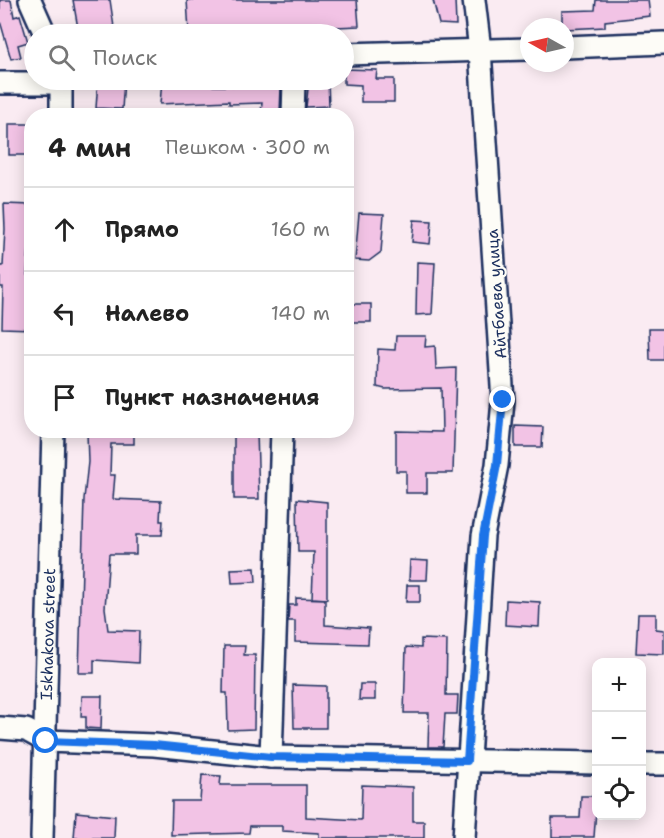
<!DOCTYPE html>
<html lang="ru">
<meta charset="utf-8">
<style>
body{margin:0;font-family:"Shantell Sans",sans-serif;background:#f6f6f6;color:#222}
.controls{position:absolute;right:18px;bottom:18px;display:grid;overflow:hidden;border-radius:12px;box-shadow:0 3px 15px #0003}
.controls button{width:54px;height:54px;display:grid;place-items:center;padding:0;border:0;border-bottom:2px solid #e0e0e0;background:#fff;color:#222;font:30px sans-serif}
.compass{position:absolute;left:520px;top:18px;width:54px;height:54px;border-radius:50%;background:#fff;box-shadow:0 3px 15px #0003;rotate:278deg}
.stop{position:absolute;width:18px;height:18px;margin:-14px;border:4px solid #1a73e8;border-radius:50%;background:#fff}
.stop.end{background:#1a73e8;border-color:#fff;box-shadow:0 2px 6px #0008}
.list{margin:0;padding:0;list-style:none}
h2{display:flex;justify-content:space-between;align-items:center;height:78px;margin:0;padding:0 24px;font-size:26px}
h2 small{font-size:20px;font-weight:400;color:#767676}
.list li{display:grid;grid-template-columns:39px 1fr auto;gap:18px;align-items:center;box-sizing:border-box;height:84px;padding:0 24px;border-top:2px solid #e0e0e0}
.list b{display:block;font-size:22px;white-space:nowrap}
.list em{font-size:20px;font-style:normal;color:#767676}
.icon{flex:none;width:33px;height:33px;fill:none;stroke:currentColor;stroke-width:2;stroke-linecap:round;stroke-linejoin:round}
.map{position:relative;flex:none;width:664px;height:838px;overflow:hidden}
.search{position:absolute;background:#fff;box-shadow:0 3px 15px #0003;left:24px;top:24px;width:330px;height:66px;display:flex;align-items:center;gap:15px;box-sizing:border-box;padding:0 21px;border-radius:33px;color:#767676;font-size:22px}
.panel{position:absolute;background:#fff;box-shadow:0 3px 15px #0003;left:24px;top:108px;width:330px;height:330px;border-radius:24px}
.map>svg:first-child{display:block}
</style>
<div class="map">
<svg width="664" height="838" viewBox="0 0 664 838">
<rect width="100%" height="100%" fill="#faebf2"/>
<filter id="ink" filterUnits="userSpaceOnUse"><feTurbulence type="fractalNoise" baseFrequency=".0167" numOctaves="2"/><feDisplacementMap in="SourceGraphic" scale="12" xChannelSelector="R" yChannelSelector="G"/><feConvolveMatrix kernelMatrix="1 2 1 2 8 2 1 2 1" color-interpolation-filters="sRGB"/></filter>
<g filter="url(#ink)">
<g fill="#f2c3e5" stroke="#1b2f5e" stroke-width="1.5">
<polygon points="0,0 11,0 14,17 20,15 28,42 18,45 21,57 11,59 0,21"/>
<polygon points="73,0 110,0 115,34 79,34"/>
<polygon points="187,0 357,0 359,26 289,29 289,25 236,25 237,32 189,32"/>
<polygon points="433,0 455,0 456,25 439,24"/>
<polygon points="596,0 648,0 650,16 605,21 605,27 565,29 562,27 562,11 595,10"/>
<polygon points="344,69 377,70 376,79 394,79 394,102 361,102 361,85 344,84"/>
<polygon points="98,80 124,80 122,109 96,108"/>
<polygon points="162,80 213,80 213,86 281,87 280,113 261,113 262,103 229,104 229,101 160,104"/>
<polygon points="309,80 328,80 329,106 306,107"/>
<rect x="9" y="124" width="23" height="31"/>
<polygon points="4,204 32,205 27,275 30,275 32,329 2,328 3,287 0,287 0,266 3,266 5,229"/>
<polygon points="359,213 384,214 381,252 369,261 355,260"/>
<polygon points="414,220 432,221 430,244 412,242"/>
<polygon points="417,262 435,263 432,314 416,315"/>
<rect x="346" y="304" width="25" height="18"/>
<polygon points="649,329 664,329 664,360 650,360"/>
<polygon points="396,336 426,336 425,347 435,346 436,369 456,368 453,473 427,473 427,493 406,493 406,471 396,471 396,431 442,432 441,388 385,389 377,387 378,349 395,350"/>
<polygon points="515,426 543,427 542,447 515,447"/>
<polygon points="90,430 134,430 134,444 111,444 110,475 115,475 113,499 161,501 160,521 163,521 162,535 136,535 136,554 109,554 105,608 108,630 139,631 138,663 94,660 94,673 79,673 84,499 88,462 87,432"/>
<polygon points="257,432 259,499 234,499 234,434"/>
<polygon points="297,499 327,502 327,599 312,598 314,552 298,552"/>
<polygon points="410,560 428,561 427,580 409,580"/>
<polygon points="255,568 256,582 232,583 231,569"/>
<polygon points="407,585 420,585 420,602 406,602"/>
<polygon points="296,598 325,599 325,625 369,628 368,644 295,642 295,621 288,621 289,605 296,605"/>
<polygon points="506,600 540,602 539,627 505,625"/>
<polygon points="638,614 656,614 656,629 664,630 664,654 636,653"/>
<polygon points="421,639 447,640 446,695 458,695 457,714 445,714 443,747 428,747 429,713 404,713 406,647 421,648"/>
<polygon points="224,646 245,646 244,655 255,655 254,729 228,730 227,693 223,693"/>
<polygon points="360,684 375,684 375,700 359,700"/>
<polygon points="293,685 326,686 326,728 294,728"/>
<polygon points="82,696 102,696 101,729 86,728 86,717 81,717"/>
<polygon points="202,775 221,776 220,785 306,785 306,817 341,819 361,820 362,785 413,787 413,821 424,821 424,838 319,838 319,833 282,831 282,826 250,826 249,833 171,835 172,801 200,801"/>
<polygon points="581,796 597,796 594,837 552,837 552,818 580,818"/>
<polygon points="76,812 115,816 114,838 74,838"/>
</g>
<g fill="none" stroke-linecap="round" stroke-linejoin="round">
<g stroke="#1b2f5e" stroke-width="26">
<g id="street">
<polyline points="30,0 45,34"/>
<polyline points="565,47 664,43"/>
<polyline points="344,54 529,49"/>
<polyline points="61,80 61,116"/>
<polyline points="0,83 62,83"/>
<polyline points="293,116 294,80"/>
<polyline points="0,728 26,730 46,741 154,745 271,757 596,763"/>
<polyline points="271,757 282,430"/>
<polyline points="642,764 664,764"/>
<path id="s1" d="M42 838 53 430"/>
<polyline points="464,838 483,536 497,465 503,401 480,50 474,0"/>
</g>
</g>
<use href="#street" stroke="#fdfcf7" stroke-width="21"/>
</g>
</g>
<g fill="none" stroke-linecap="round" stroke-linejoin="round" filter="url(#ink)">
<polyline stroke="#1a73e8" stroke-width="8" points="46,741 154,745 271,757 467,761 483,536 497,465 503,400"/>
</g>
<g text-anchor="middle" stroke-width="4.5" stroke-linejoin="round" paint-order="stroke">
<g font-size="16" fill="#1b2f5e" stroke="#fdfcf7">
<text transform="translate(496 294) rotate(-94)" y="6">Айтбаева улица</text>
<text dy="6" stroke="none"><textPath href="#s1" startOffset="204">Iskhakova street</textPath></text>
</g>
</g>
</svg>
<div class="controls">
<button>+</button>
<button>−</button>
<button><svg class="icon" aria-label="locate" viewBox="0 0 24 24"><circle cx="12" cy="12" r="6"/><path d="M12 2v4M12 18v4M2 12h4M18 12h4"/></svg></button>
</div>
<svg class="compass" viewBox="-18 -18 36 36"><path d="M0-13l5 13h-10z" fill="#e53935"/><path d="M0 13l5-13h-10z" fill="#767676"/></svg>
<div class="stop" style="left:46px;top:741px"></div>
<div class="stop end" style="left:503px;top:400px"></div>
<div class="search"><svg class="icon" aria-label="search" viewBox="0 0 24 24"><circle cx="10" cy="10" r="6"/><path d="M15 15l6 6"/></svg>Поиск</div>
<section class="panel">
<h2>4 мин<small>Пешком · 300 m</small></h2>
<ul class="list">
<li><svg class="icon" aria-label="ahead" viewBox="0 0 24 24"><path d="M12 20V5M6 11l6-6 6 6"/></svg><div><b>Прямо</b></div><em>160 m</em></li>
<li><svg class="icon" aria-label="left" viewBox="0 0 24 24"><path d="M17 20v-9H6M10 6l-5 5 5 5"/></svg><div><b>Налево</b></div><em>140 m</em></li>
<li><svg class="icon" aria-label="arrive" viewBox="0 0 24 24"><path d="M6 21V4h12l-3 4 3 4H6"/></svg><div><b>Пункт назначения</b></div></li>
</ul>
</section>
</div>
